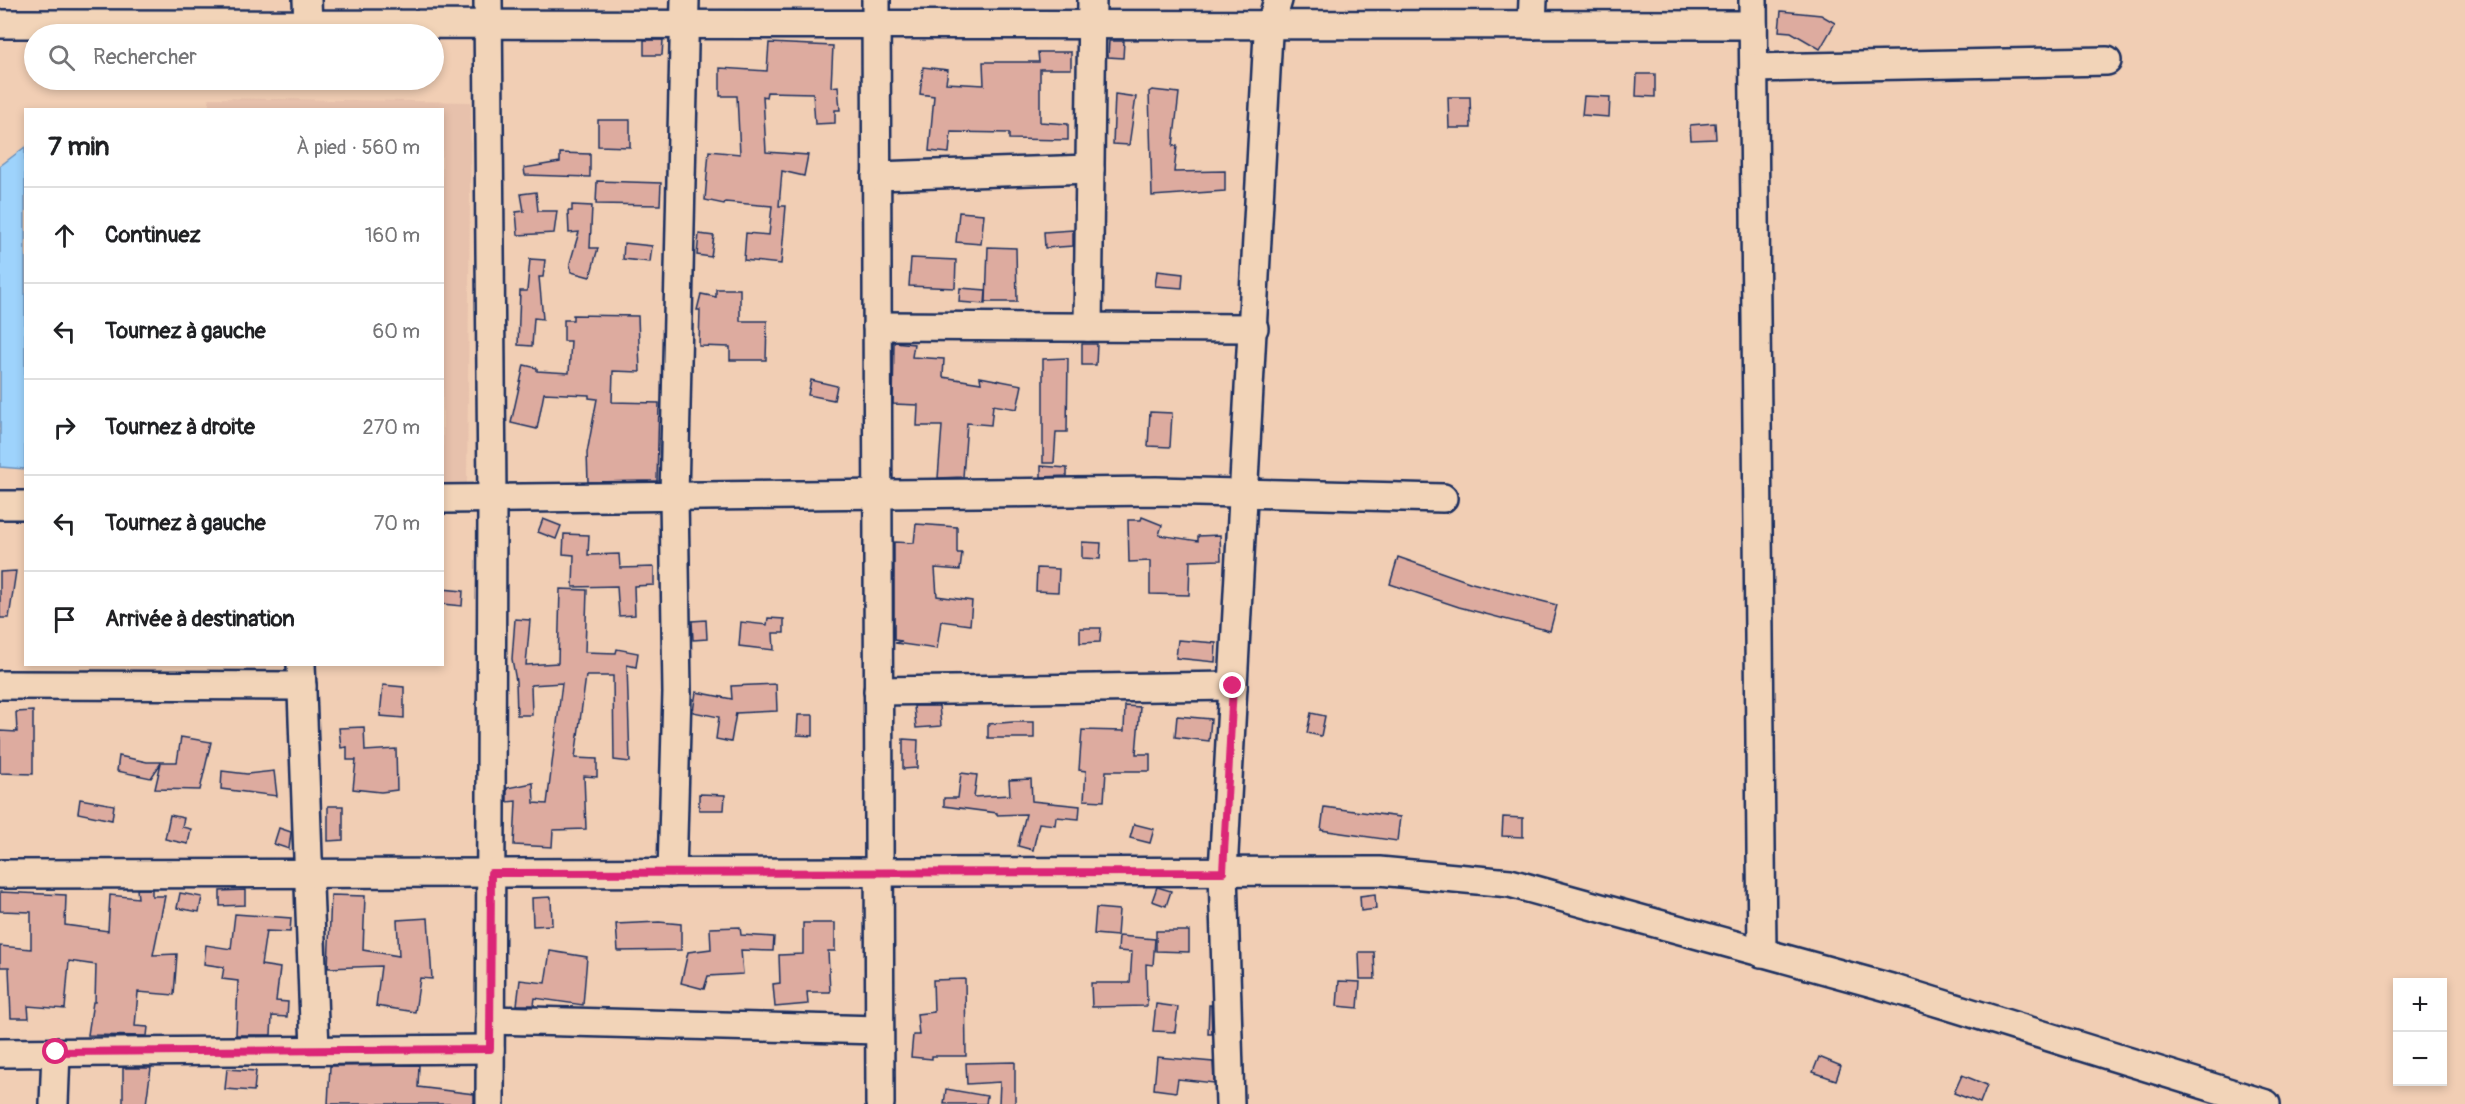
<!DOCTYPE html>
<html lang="fr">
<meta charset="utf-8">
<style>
body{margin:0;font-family:Pangolin,sans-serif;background:#f2f2f2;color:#202124}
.controls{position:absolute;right:18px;bottom:18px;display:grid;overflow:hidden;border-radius:0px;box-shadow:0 3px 9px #0003}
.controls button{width:54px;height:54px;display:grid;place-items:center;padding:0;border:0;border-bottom:2px solid #e0e0e0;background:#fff;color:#202124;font:30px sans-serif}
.stop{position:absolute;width:18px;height:18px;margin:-14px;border:4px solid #db2777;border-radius:50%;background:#fff}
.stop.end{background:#db2777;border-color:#fff;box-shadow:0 2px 6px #0008}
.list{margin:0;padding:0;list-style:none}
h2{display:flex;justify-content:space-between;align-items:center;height:78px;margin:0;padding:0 24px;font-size:26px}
h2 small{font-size:20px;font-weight:400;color:#757577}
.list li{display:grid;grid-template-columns:39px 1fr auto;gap:18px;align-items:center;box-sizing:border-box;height:96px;padding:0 24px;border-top:2px solid #e0e0e0}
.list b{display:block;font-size:22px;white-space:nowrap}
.list em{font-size:20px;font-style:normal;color:#757577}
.icon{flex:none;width:33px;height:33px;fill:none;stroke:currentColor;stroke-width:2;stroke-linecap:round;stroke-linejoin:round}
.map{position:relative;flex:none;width:2465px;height:1104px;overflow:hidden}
.search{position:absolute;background:#fff;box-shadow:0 3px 9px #0003;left:24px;top:24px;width:420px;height:66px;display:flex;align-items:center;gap:15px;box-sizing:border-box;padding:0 21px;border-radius:33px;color:#757577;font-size:22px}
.panel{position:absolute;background:#fff;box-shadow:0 3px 9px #0003;left:24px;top:108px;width:420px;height:558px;border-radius:0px}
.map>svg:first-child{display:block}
</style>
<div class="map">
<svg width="2465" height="1104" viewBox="0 0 2465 1104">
<rect width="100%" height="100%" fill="#f1ceb4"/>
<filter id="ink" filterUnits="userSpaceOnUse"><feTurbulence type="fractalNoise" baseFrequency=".0167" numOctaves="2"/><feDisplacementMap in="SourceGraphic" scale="12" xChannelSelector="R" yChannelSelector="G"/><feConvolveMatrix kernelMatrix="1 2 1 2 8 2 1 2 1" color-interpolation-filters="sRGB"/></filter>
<g filter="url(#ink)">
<polygon fill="#e7c1ac" points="209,98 471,102 467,483 443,483 442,110 209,110"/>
<polygon fill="#9ed3fc" stroke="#6a91bd" stroke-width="1.5" points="25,147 25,469 0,467 0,166"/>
<g fill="#ddab9f" stroke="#1b2f5e" stroke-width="1.5">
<polygon points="1781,11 1821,15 1835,23 1820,49 1791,32 1779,31"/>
<polygon points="644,40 663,40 662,55 644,55"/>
<polygon points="1109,41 1124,41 1123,58 1108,57"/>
<polygon points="769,43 833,46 831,87 838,86 840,110 835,110 835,123 815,124 813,93 767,92 766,97 763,96 766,152 808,155 804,176 782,171 779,206 786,206 781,264 744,260 746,233 769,235 772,206 725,202 724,204 705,200 709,151 740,154 737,96 720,96 720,68 767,71"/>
<polygon points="1038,52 1071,52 1071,69 1040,69 1040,122 1068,124 1068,140 1009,139 1009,133 951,132 949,153 929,151 934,96 920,94 923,67 948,70 946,83 984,85 983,62 1039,62"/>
<polygon points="1637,74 1655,74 1655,97 1636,96"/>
<polygon points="1152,90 1179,93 1173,146 1177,146 1174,172 1225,171 1225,191 1152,196 1149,92"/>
<polygon points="1115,94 1136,97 1129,145 1113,144"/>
<polygon points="1584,96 1610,97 1609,117 1582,115"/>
<polygon points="1448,97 1470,97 1471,128 1449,128"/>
<polygon points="598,120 630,120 630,147 598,146"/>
<polygon points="1715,123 1716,139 1691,140 1690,125"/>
<polygon points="560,153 590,154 590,177 525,175 524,168 560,162"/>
<polygon points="597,181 661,183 660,205 596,204"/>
<polygon points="536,192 538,211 557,211 554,233 518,235 516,212 524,211 521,194"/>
<polygon points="572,205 592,206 590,248 598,248 590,277 571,272 570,263 579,232 569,233 568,211 572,211"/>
<polygon points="959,212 984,214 981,244 956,242"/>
<polygon points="1073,230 1073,246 1045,248 1044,232"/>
<polygon points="699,234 714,236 711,257 697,255"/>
<polygon points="624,243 652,246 650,262 623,259"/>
<polygon points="988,247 1016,248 1017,302 986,302"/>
<polygon points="911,258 956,260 955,288 909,286"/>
<polygon points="530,259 545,260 543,277 539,277 543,319 534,318 532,346 518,345 520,291 527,291"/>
<polygon points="1157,271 1183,274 1182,288 1155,286"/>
<polygon points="960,288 986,290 985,304 959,302"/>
<polygon points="716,289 740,289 740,321 767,321 766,360 730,360 730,347 699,346 700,310 697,310 701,294 716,297"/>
<polygon points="573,315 638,316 640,372 613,371 612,402 659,403 657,481 588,482 587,453 597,399 589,398 589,395 544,393 537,429 511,423 524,365 537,368 537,371 569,373 571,341 564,341 564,320 573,320"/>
<polygon points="894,342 914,344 912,357 944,359 943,377 981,383 980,377 1022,385 1017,409 993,405 991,425 967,423 963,477 938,478 942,426 917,426 918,405 893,404"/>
<polygon points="1082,344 1097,344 1096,365 1082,365"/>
<polygon points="1068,358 1067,432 1056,432 1054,463 1043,463 1043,359"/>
<polygon points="811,380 837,386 834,400 808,395"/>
<polygon points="1150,412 1172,413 1170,447 1148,446"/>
<polygon points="1041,466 1067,468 1067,476 1041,477"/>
<polygon points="1142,517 1162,525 1159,535 1198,541 1198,536 1220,535 1221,560 1190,561 1189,595 1150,594 1150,561 1129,562 1128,520 1141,520"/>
<polygon points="543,519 561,526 556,539 538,532"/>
<polygon points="916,524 957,527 957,553 962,553 960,570 935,568 937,596 972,601 970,625 941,621 937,649 895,643 902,641 894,640 894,542 914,543"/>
<polygon points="564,534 589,535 588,555 619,554 620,568 654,567 654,585 634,586 635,615 619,616 617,586 573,587 574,555 563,554"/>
<polygon points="1082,542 1101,543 1100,559 1082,558"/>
<polygon points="1398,557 1472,583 1557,605 1550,631 1459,607 1390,584"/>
<polygon points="1037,568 1059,569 1058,592 1036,591"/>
<polygon points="16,571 9,618 0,618 0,572"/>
<polygon points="442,589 463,591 462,606 442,604"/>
<polygon points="560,589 587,590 585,652 616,653 617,649 638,653 636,667 627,665 630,762 614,760 613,676 586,676 575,758 597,759 597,777 584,776 586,829 553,830 552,847 514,845 516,801 507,802 507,788 533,783 534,803 547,804 562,683 531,685 532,715 517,715 516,681 512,659 515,619 530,620 526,665 558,663"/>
<polygon points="768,618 784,619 784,633 773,633 774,650 739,646 741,622 767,625"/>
<polygon points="706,620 707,639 693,640 692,621"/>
<polygon points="1080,628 1101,628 1100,642 1080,643"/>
<polygon points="1178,640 1216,643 1215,662 1176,658"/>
<polygon points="776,684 777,711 736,713 731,742 716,739 719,717 693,712 696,692 732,699 731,686"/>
<polygon points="383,685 404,687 404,718 380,716"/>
<polygon points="914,706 939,706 941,726 916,728"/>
<polygon points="1125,706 1140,707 1136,754 1150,754 1150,771 1106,771 1104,801 1084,800 1086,771 1079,770 1082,730 1124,731"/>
<polygon points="33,711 33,774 0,773 0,731 17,732 16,712"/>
<polygon points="1311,713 1325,716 1321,736 1307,733"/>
<polygon points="798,715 813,715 813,736 797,735"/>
<polygon points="1177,716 1211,719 1209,741 1175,737"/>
<polygon points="1013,722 1034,722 1034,738 988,738 988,724"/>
<polygon points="364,727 365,751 396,749 397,790 381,792 353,789 356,760 347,760 347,747 341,748 339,728"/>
<polygon points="181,737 211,742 200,790 155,789 161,763 151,778 117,771 119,756 147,762 177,762"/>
<polygon points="903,739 918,740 917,768 903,769"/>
<polygon points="222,771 247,774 274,771 277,796 221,789"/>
<polygon points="961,773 977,775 974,797 1010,795 1009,780 1031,779 1032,801 1080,806 1079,819 1056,817 1055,825 1039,823 1033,850 1018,846 1026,814 997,815 997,813 944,806 944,798 958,798"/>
<polygon points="699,794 725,795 724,810 699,810"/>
<polygon points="80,799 114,805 112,820 78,813"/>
<polygon points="328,806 343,806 343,840 328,841"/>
<polygon points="1324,807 1400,817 1397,841 1321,830"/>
<polygon points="170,815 184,818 182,827 191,829 188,844 165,839"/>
<polygon points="1503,817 1523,818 1523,837 1502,836"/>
<polygon points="1134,824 1154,829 1150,843 1130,838"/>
<polygon points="279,828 291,832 289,849 274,844"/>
<polygon points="1157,887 1171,891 1166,906 1152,901"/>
<polygon points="137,889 152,889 152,896 165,896 153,955 177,954 174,995 138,992 135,1026 148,1027 147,1036 88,1035 93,1002 95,1002 96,965 69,961 65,1009 28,1006 29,1018 11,1018 9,967 0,967 0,946 31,949 31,912 0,911 0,892 66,895 65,925 108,931 110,895 138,898"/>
<polygon points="245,890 245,905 220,906 220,891"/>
<polygon points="180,893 202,897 199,912 177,908"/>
<polygon points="1375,894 1376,909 1361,911 1360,896"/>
<polygon points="331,895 365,896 363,950 399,956 397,920 428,918 432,979 420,978 415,1012 376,1006 381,966 328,968"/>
<polygon points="551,897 552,925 533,926 532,898"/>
<polygon points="1096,908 1119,910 1117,936 1094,934"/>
<polygon points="235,914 291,918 290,932 266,931 261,965 280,968 276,1001 288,1002 287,1017 272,1016 271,1035 236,1035 238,981 222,979 224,967 204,964 206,945 231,949"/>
<polygon points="659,922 681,924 681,950 618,951 616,924"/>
<polygon points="803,923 835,923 835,951 828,951 830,992 807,992 808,1004 775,1007 773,984 780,983 779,955 803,954"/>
<polygon points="740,927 741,935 774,937 773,951 741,950 743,974 708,976 704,989 681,983 688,952 711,949 710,928"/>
<polygon points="1156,931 1189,931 1189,952 1156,951"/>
<polygon points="1119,936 1155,939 1153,965 1146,964 1147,1006 1092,1007 1091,983 1130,983 1132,952 1118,951"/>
<polygon points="550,951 587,957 583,1005 535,998 534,1005 517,1005 520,980 545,983"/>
<polygon points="1359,952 1374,952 1375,979 1360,979"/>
<polygon points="965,979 966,1056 932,1056 932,1059 911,1057 913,1035 919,1035 917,1014 934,1012 933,980"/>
<polygon points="1339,981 1360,982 1358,1008 1337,1006"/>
<polygon points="1156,1004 1178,1007 1175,1032 1153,1031"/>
<polygon points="1209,1005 1211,1005 1212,1034 1208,1034"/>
<polygon points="1157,1057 1213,1062 1214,1083 1178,1079 1176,1092 1154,1089"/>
<polygon points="1819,1057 1841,1066 1836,1080 1813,1072"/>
<polygon points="1015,1062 1015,1104 999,1104 1000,1082 967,1084 966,1063"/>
<polygon points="419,1065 418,1087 474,1094 474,1104 328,1104 330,1066"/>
<polygon points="123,1068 151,1068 146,1104 123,1104"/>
<polygon points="227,1069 256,1071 254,1091 225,1089"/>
<polygon points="1962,1075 1987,1085 1980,1103 1954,1093"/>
<polygon points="946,1089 987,1096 986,1104 944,1104"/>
</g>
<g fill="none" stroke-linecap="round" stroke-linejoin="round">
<g stroke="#1b2f5e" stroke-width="32">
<g id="minor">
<polyline points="307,0 308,24"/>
<polyline points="488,0 492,499 490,1104"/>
<polyline points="876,0 880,1104"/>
<polyline points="1753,0 1762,953"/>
<polyline points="0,24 1753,25"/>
<polyline points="1532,25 1533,0"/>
<polyline points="1754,68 2107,61"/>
<polyline points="876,176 1090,169"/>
<polyline points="877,326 1254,328"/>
<polyline points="1088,327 1092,0"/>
<polyline points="442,499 1156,491 1443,498"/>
<polyline points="0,505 26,505"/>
<polyline points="301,664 315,1050"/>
<polyline points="0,685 302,686"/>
<polyline points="878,691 1233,686"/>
<polyline points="672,873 677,693 674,497 685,0"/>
<polyline points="0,874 1379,871 1510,883 1891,988 2266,1104"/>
<polyline points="490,1020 879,1030"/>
<polyline points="0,1053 490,1049"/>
<polyline points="54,1104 56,1052"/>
<polyline points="1230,1104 1223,872 1268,34 1278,0"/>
</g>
</g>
<use href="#minor" stroke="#f2d4b8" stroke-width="27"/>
</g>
</g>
<g fill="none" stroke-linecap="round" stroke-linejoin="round" filter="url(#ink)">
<polyline stroke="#db2777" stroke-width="8" points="56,1052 490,1049 491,873 1223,872 1233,686"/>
</g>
</svg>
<div class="controls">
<button>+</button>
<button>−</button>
</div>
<div class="stop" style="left:56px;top:1052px"></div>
<div class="stop end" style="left:1233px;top:686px"></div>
<div class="search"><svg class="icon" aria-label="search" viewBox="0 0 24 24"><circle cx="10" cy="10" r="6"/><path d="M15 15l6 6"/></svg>Rechercher</div>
<section class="panel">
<h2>7 min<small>À pied · 560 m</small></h2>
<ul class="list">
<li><svg class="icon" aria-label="ahead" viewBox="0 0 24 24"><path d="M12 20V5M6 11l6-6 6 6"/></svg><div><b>Continuez</b></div><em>160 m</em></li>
<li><svg class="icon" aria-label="left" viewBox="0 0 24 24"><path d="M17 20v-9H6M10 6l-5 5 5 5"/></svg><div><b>Tournez à gauche</b></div><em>60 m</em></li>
<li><svg class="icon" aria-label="right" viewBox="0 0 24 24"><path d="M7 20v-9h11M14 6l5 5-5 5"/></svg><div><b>Tournez à droite</b></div><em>270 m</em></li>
<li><svg class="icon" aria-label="left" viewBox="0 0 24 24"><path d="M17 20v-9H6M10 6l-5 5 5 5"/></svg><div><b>Tournez à gauche</b></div><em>70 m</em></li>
<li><svg class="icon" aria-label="arrive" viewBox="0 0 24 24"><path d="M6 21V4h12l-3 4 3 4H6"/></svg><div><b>Arrivée à destination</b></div></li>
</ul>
</section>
</div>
